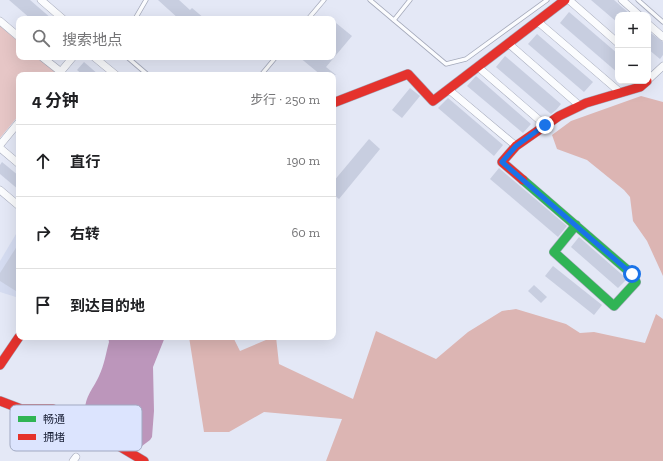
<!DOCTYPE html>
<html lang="zh">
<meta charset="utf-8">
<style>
body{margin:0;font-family:"Zilla Slab","Noto Sans SC",serif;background:#f6f6f6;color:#202124}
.controls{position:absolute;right:12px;top:12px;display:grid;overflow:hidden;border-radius:8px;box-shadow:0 4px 16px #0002}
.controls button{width:36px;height:36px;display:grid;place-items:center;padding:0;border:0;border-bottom:1px solid #e0e0e0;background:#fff;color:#202124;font:20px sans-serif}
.stop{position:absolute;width:12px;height:12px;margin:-9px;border:3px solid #1a73e8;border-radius:50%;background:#fff}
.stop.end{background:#1a73e8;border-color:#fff;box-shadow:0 1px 4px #0008}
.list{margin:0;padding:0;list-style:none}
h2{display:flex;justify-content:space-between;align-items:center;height:52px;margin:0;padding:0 16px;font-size:17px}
h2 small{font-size:13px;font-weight:400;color:#757577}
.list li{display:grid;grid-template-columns:26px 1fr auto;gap:12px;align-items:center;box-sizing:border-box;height:72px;padding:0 16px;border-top:1px solid #e0e0e0}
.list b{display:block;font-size:15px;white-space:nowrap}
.list em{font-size:13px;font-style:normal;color:#757577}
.icon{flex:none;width:22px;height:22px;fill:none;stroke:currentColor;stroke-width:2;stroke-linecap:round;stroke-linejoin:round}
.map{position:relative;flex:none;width:663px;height:461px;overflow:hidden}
.search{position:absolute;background:#fff;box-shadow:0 4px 16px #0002;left:16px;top:16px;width:320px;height:44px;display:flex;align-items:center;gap:10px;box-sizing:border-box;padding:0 14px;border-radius:8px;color:#757577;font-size:15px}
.panel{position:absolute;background:#fff;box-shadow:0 4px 16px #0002;left:16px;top:72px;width:320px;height:268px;border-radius:8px}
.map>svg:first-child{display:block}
</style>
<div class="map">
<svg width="663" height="461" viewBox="0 0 663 461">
<rect width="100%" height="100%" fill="#e4e8f6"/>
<polygon fill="#d5dcf1" points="19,229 19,298 0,292 0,261"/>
<polygon fill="#e6c6c6" points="0,26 19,42 19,57 37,57 55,72 52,75 19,75 19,115 0,138"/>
<g fill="#dcb5b3">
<polygon points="641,96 663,102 663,276 647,241 633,221 630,197 624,190 587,160 557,149 552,135 571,121"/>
<polygon points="516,309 566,324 580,333 594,332 645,343 656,314 663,319 663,461 326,461 342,419 264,412 229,432 204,432 189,337 233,337 240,351 273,337 276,337 279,364 353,399 376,331 436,359 468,332 502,311"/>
</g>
<path fill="#bc96bb" d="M108 337H165L153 367 154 411 152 437 150 440 142 446 135 445 85 415C84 397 92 391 99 376 104 366 106 353 109 342Z"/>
<g fill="#c8cee0">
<polygon points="9,0 30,0 52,19 31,19"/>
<polygon points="158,0 179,0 190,10 192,8 205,19 179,19"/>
<polygon points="591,0 614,0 631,15 618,15 618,23"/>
<polygon points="569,12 618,54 618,73 560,23"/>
<polygon points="336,23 352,36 326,67 336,75 321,75 299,57 333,57 333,27"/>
<polygon points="648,31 663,42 663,55 660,59 648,49"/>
<polygon points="537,34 593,82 584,92 528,44"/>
<polygon points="505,56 561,104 556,110 551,114 496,67"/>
<polygon points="84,62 99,75 83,75 77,70"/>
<polygon points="476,76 531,124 523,133 467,86"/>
<polygon points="410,88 420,96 402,118 392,110"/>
<polygon points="448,98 503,145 494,156 438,108"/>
<polygon points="369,139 380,149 339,199 333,194 333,182"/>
<polygon points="2,162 19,176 19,190 0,174 0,165"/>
<polygon points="499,168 567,226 558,237 490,179"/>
<polygon points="579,237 627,279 618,288 571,247"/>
<polygon points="19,243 19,293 0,281 0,273"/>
<polygon points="553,266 602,305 594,315 545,276"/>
<polygon points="534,285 547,297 541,303 528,291"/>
</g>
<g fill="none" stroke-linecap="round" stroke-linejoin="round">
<g stroke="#a4a9ba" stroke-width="5">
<g id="lane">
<polyline points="370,0 446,64 466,59 547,0"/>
<polyline points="638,0 663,22"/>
<polyline points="135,19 146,0"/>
<polyline points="308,19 324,0"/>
<polyline points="394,20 410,0"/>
<polyline points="127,57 148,75"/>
<polyline points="261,75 276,57"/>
</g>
</g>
<g stroke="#a4a9ba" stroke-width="8">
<g id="street">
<polyline points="41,0 63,19"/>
<polyline points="569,0 618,43"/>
<polyline points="622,0 639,15"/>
<polyline points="0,21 19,37"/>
<polyline points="537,21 621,93"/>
<polyline points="648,24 663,37"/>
<polyline points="509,44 580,106"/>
<polyline points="42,57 61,72"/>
<polyline points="94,57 116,75"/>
<polyline points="478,67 545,125"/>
<polyline points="58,75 73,57"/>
<polyline points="648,80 663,66"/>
<polyline points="448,89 516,146"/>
<polyline points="0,145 19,122"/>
<polyline points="0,148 19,164"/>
<polyline points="0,190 19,206"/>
<polyline points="73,461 76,457"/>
</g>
</g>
<g stroke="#a4a9ba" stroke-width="10">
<polyline id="fast" points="523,180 632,274 636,282 614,306 554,252 576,225"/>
</g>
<g stroke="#a4a9ba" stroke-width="10">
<g id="jam">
<polyline points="333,103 408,74 433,101 565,0"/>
<polyline points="523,180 502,162 516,146 559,116 586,103 640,87 647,81"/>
<polyline points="0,365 19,337"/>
<polyline points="0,401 21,409 53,409 65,414 144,461"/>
</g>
</g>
<use href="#lane" stroke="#fbfcfe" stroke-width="3.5"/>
<use href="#street" stroke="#fbfcfe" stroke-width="7"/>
<use href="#fast" stroke="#30b455" stroke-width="9"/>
<use href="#jam" stroke="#e5322d" stroke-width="9"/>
</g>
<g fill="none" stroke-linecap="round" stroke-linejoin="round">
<polyline stroke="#1a73e8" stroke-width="5" points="545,125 516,146 502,162 632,274"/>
</g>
<rect x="10" y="405" width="132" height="46" rx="6" fill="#dce4fe" stroke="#a1a9c2" stroke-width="1"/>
<rect x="18" y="416" width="18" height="6" fill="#30b455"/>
<rect x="18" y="434" width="18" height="6" fill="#e5322d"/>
<g font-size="11" fill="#181e35">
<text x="43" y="423">畅通</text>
<text x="43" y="441">拥堵</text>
</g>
</svg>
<div class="controls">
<button>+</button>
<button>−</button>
</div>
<div class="stop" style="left:632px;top:274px"></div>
<div class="stop end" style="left:545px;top:125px"></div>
<div class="search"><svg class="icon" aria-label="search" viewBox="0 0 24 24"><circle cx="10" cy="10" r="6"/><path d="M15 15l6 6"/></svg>搜索地点</div>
<section class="panel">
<h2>4 分钟<small>步行 · 250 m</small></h2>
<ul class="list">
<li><svg class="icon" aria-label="ahead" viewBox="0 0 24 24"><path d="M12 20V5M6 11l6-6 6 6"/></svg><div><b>直行</b></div><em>190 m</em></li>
<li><svg class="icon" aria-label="right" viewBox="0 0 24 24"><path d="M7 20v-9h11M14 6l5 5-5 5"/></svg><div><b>右转</b></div><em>60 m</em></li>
<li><svg class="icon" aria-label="arrive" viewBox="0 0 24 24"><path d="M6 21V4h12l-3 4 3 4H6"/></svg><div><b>到达目的地</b></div></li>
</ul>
</section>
</div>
